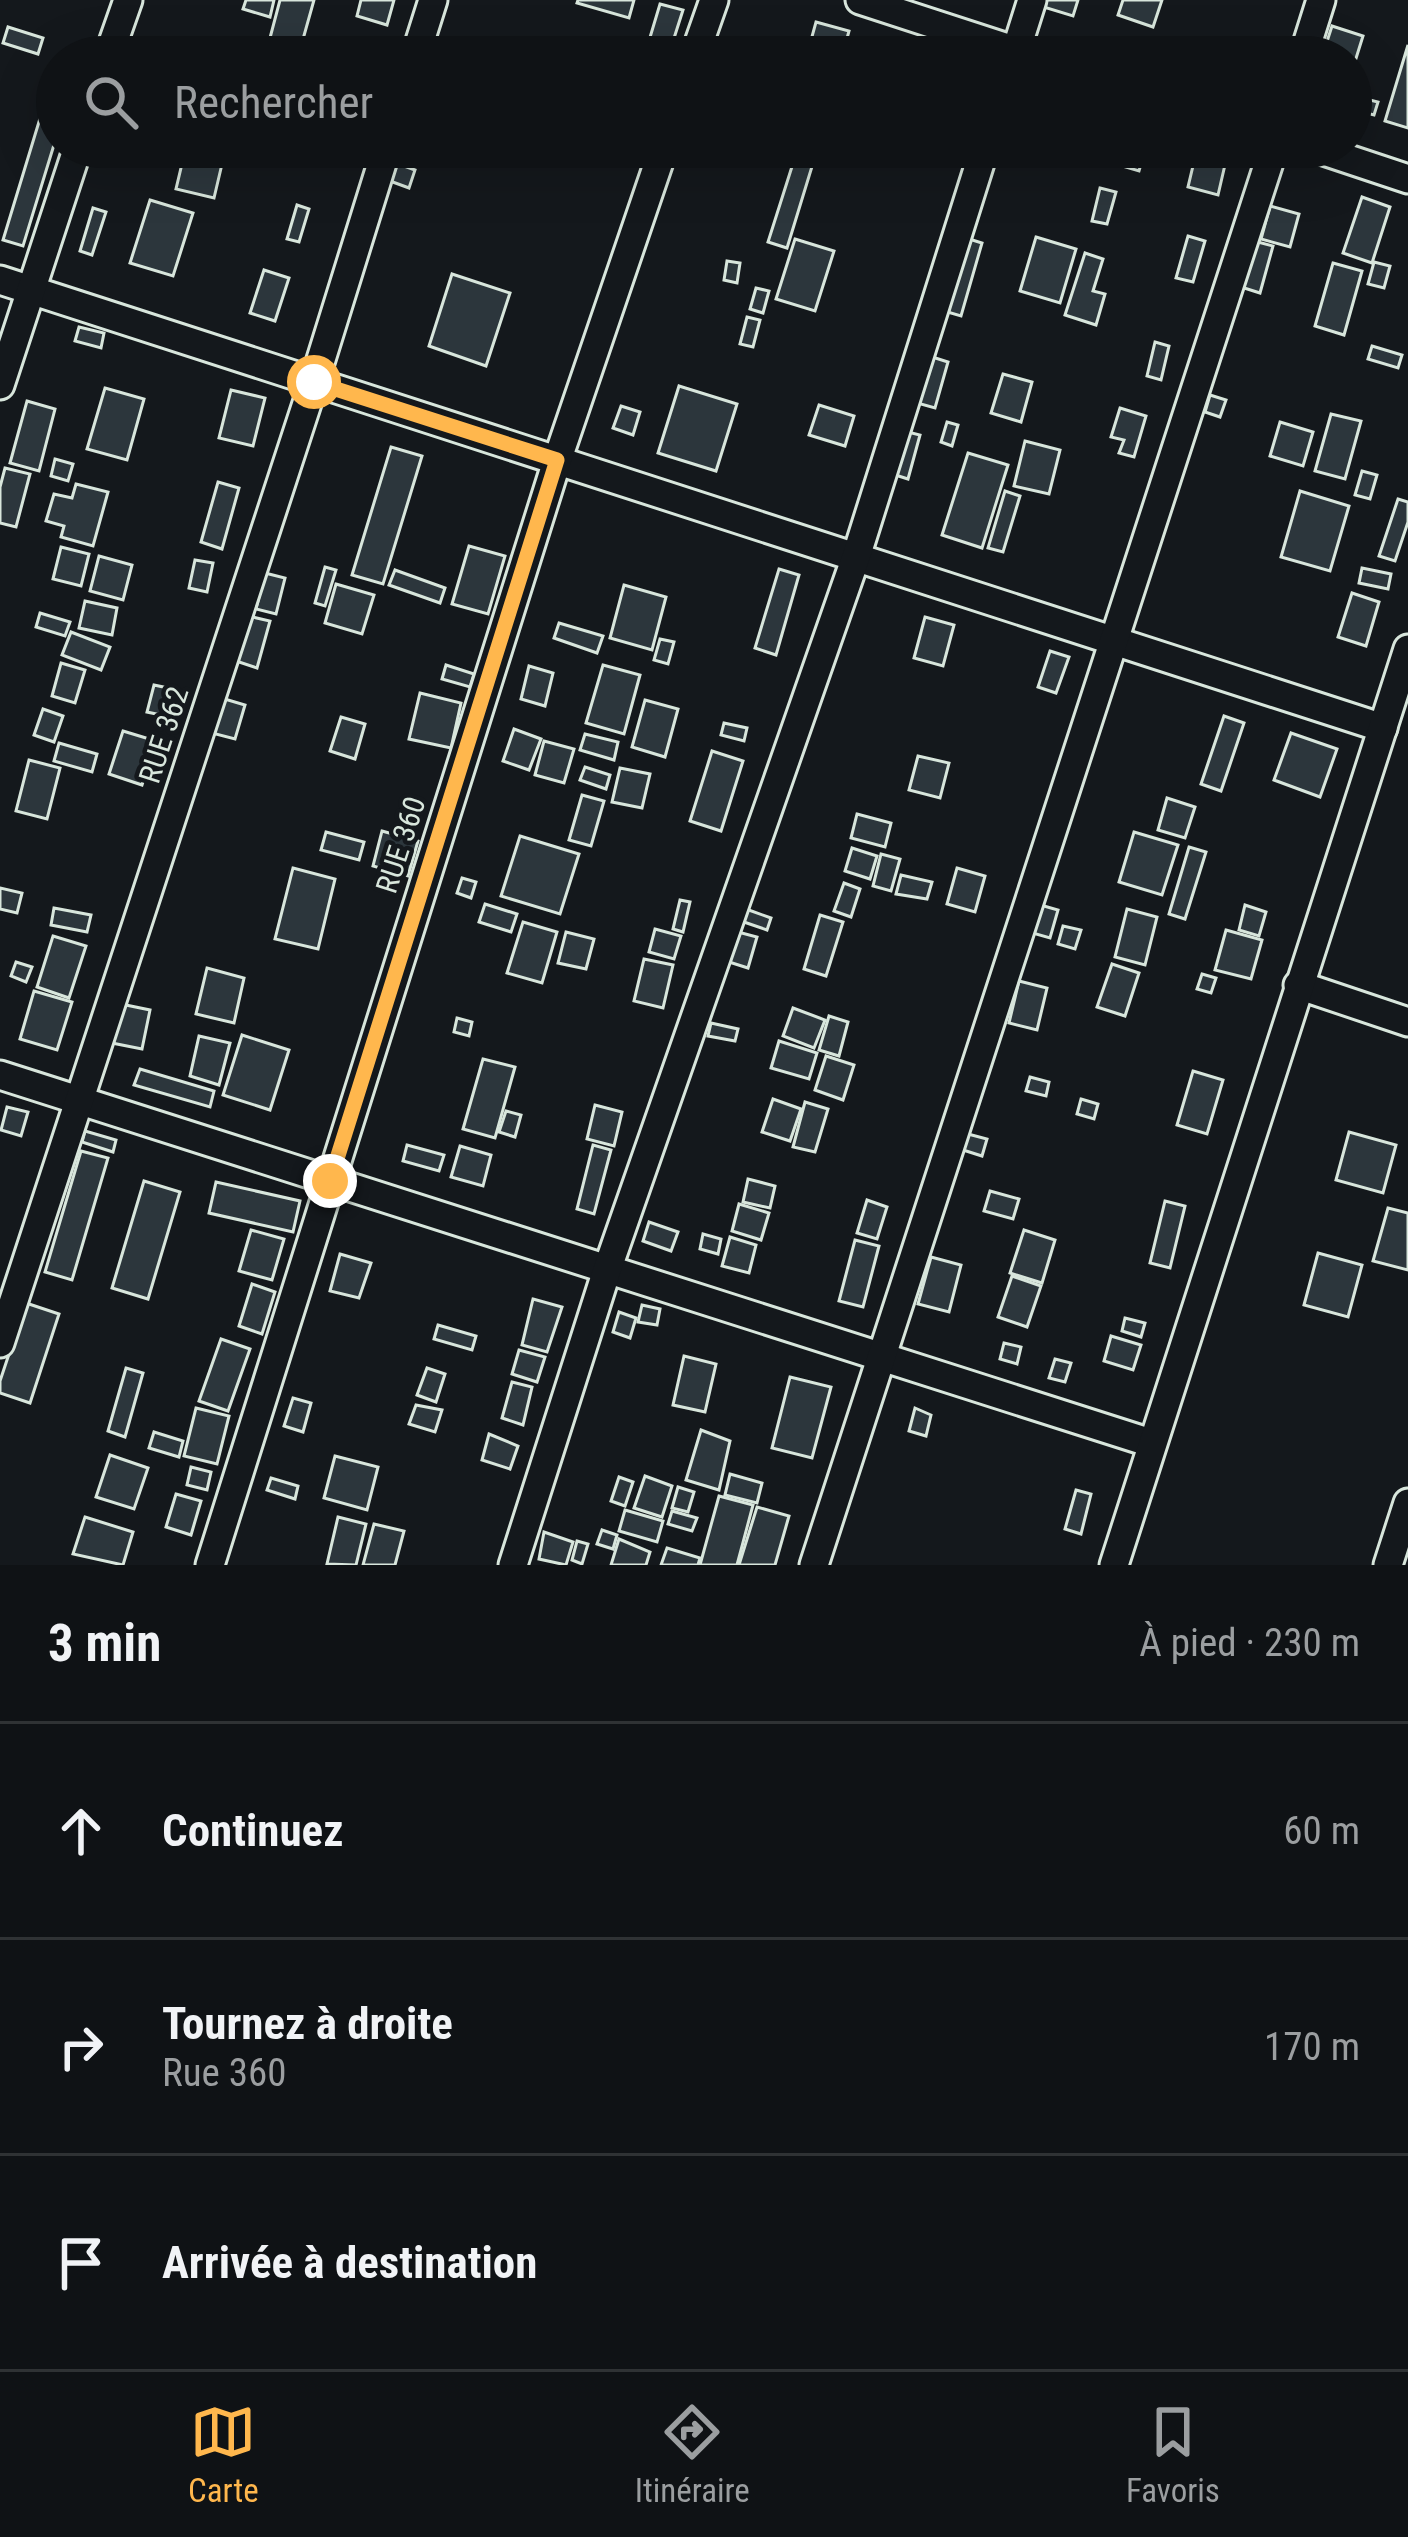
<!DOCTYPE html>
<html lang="fr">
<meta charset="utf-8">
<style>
body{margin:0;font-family:"Roboto Condensed",sans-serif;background:#1d2022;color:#f1f3f6}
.stop{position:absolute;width:36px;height:36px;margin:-27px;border:9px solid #ffb74d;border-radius:50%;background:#fff}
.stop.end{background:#ffb74d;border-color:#fff;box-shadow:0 3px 12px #0008}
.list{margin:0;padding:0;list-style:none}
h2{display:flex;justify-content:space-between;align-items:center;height:156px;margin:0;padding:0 48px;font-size:51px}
h2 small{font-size:39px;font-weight:400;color:#9b9ea0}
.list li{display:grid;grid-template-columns:78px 1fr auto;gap:36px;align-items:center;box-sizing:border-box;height:216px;padding:0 48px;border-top:3px solid #2f3234}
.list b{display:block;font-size:45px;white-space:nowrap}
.list p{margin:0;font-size:39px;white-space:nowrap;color:#9b9ea0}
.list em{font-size:39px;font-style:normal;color:#9b9ea0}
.icon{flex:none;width:66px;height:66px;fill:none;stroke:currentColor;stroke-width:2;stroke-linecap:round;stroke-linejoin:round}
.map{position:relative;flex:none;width:1408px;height:1565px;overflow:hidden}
.search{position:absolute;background:#0f1215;box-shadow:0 12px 48px #0002;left:36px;right:36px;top:36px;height:132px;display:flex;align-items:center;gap:30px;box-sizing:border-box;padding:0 42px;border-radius:66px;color:#9b9ea0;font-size:45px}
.sheet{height:804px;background:#0f1215}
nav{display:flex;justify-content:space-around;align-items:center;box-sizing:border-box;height:168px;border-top:3px solid #2f3234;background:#0f1215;font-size:33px;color:#9b9ea0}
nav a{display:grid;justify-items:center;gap:6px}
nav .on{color:#ffb74d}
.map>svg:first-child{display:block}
</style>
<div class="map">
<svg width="1408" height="1565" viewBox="0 0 1408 1565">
<rect width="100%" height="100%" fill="#14181c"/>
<g fill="#2c363c" stroke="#d8e6dc" stroke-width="3">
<polygon points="246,0 274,0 270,17 243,9"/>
<polygon points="280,0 314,0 298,57 266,53"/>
<polygon points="361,0 394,0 387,25 357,16"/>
<polygon points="578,0 634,0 629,18 577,3"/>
<polygon points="1038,0 1078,0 1073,16 1037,5"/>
<polygon points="1123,0 1162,0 1153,27 1118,15"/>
<polygon points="660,4 683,10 668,57 645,54"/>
<polygon points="816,22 849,31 842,57 808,51"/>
<polygon points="1332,26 1363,36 1353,68 1351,57 1322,57"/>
<polygon points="8,27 43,38 38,54 3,43"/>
<polygon points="1408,45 1408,128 1385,121"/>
<polygon points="52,79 57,80 57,135 23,246 3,240"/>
<polygon points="1358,97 1378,102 1374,115 1354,110"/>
<polygon points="186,147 226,147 214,198 176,189"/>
<polygon points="1117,147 1146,147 1139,171 1112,163"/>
<polygon points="1197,149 1227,156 1218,195 1188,187"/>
<polygon points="796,154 814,160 787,248 768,242"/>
<polygon points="396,163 415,170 409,188 390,181"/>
<polygon points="1100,188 1116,192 1107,224 1092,221"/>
<polygon points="1362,197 1390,207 1372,263 1343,253"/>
<polygon points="150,200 193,213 173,276 130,263"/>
<polygon points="297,205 309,209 299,242 287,239"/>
<polygon points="1270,206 1299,214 1290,247 1261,239"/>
<polygon points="93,208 106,212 92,255 80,251"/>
<polygon points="1188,236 1205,241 1193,282 1176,278"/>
<polygon points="1036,237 1076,249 1060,303 1020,291"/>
<polygon points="966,238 982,243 961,316 944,311"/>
<polygon points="795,239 834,251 815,311 776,299"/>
<polygon points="1254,241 1273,246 1260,293 1241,287"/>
<polygon points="1085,253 1103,259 1093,291 1105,294 1096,325 1065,315"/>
<polygon points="727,261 740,263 737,283 724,280"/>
<polygon points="1374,262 1390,266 1384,288 1368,284"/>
<polygon points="1333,263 1362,271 1344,335 1315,326"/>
<polygon points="264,270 289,278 275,321 250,313"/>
<polygon points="452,274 510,293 486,366 429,346"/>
<polygon points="756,288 769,291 763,313 750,309"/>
<polygon points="747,317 760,320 753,347 740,344"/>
<polygon points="79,327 104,333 101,348 75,341"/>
<polygon points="1155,342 1169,346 1161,380 1147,376"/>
<polygon points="1372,346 1402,355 1398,368 1368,359"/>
<polygon points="923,354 948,362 935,408 910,401"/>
<polygon points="1003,374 1032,382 1021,422 991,413"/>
<polygon points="679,386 737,404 716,471 658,453"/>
<polygon points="105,388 144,399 127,460 87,449"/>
<polygon points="231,390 265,398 253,446 219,438"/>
<polygon points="1210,395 1226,400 1220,417 1205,412"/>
<polygon points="27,401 55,409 39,471 10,463"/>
<polygon points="819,405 854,416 845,446 809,435"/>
<polygon points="621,406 640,412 633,435 613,428"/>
<polygon points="1120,408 1146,416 1134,457 1119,453 1124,440 1111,437"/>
<polygon points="1331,414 1361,421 1345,479 1315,471"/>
<polygon points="947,422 958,425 952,446 941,442"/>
<polygon points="1280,422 1313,432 1303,466 1270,456"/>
<polygon points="900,430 920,435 908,479 889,473"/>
<polygon points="1025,441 1060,450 1049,494 1014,486"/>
<polygon points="391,447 422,456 383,584 352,575"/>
<polygon points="968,453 1008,465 982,548 942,535"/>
<polygon points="55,459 73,464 68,481 51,476"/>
<polygon points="5,468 30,474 16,527 0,523 0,487"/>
<polygon points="1362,471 1377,475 1370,499 1355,495"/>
<polygon points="218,482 239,488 222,549 201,542"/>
<polygon points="76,484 108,492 93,546 61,537 64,526 46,521 54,494 72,498"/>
<polygon points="1005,491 1020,496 1003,552 988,548"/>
<polygon points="1300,491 1349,506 1330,571 1281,557"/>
<polygon points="1398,499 1408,502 1408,522 1395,561 1379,556"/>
<polygon points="469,546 505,556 488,614 452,604"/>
<polygon points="61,547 89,554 81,586 53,579"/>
<polygon points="99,556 132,565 123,600 90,591"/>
<polygon points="195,560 213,563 207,592 189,588"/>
<polygon points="325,567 336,570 325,606 315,603"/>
<polygon points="1362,568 1391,574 1388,589 1359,583"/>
<polygon points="779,569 799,575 776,655 755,648"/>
<polygon points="395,570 445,588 440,603 389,585"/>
<polygon points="265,573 285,578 276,614 256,609"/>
<polygon points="336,584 374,595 362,634 325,623"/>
<polygon points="624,585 666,597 652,650 610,638"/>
<polygon points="1352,593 1379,602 1366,646 1338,637"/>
<polygon points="85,601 117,608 112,635 79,628"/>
<polygon points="40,613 70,622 65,636 36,627"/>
<polygon points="248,616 270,621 257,668 236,661"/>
<polygon points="925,617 954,625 943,666 914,658"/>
<polygon points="559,623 603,636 597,653 554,638"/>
<polygon points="71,632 110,647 101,670 62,655"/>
<polygon points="660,639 674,642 668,664 654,660"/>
<polygon points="1050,651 1069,657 1056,693 1038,687"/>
<polygon points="61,663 85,670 75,703 52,696"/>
<polygon points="446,665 474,674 470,687 442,679"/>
<polygon points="603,665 640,675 624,734 586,723"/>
<polygon points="529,666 553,673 545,706 521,699"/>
<polygon points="154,685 168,688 161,715 147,712"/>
<polygon points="420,693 461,703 451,748 409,739"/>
<polygon points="218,697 245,705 235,739 208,732"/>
<polygon points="645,700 678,709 665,757 632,747"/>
<polygon points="43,709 63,716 54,742 34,735"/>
<polygon points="1224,716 1244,723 1221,791 1201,784"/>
<polygon points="341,717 365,724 355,759 330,751"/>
<polygon points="724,723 747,728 744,741 721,735"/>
<polygon points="514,729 541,739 529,770 503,761"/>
<polygon points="123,731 156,741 142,785 109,774"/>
<polygon points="1291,733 1337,749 1320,797 1274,780"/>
<polygon points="585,734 618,742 614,760 580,750"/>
<polygon points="544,741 574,749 564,783 535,775"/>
<polygon points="59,743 97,754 92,772 54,761"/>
<polygon points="712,751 743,761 721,831 690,821"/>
<polygon points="918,756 949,763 940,798 909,790"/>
<polygon points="29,760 60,768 47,819 16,811"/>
<polygon points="585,767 610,775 606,789 580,780"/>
<polygon points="620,768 650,774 642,808 612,802"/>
<polygon points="582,795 604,801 591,846 569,840"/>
<polygon points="1167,798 1195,807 1185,838 1158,830"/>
<polygon points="857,814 891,823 885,847 851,838"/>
<polygon points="382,831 418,841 408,876 373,866"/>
<polygon points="326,832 364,842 359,860 321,850"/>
<polygon points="1134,832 1178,845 1162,895 1119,882"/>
<polygon points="520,836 579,854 560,914 501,896"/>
<polygon points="1189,847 1206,852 1185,919 1169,914"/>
<polygon points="852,848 877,856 870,879 845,871"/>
<polygon points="881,854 900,859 891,891 873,886"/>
<polygon points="293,868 335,879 318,949 275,939"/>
<polygon points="957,868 985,876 975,912 947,904"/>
<polygon points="901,875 932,882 927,899 896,894"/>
<polygon points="462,878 476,882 471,898 457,893"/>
<polygon points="844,883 860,889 851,917 834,911"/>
<polygon points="0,888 22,893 17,913 0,909"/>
<polygon points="680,900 690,902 683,932 673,929"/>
<polygon points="485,904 517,914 511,932 479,922"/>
<polygon points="1037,904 1058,910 1050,938 1029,932"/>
<polygon points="1245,905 1266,912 1259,936 1239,930"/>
<polygon points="54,908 91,915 87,932 51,925"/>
<polygon points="746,909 771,918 767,930 741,921"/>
<polygon points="1127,909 1157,917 1145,965 1115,957"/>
<polygon points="820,915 843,922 826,976 804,969"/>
<polygon points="523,922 557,932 542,983 507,973"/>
<polygon points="1063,926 1081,930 1075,949 1058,944"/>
<polygon points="655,929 681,936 674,959 649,952"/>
<polygon points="1226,930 1262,940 1251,979 1215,970"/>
<polygon points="566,932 594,939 586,969 558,963"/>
<polygon points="738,932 757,937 748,968 729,962"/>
<polygon points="53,936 86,946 69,998 37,987"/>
<polygon points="644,959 673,965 663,1008 634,1001"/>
<polygon points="16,962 32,967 26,982 11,976"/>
<polygon points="1112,964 1139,973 1125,1016 1097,1007"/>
<polygon points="207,968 244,978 234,1023 196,1014"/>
<polygon points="1202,974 1216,978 1211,993 1197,989"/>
<polygon points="1019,981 1047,988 1037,1030 1009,1023"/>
<polygon points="34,991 72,1002 57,1050 20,1039"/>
<polygon points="121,1004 150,1010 142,1049 112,1043"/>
<polygon points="793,1008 825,1020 814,1048 783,1036"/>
<polygon points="829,1016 848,1022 839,1056 819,1050"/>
<polygon points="457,1018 472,1022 469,1036 454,1032"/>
<polygon points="711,1023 738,1029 735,1041 708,1036"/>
<polygon points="242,1035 289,1050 270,1110 223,1095"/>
<polygon points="199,1036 230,1043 219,1085 190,1076"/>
<polygon points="779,1041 817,1053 809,1079 771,1068"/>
<polygon points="826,1056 854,1065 843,1100 815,1090"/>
<polygon points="483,1059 515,1067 495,1138 463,1129"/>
<polygon points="140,1069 214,1091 210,1107 134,1085"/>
<polygon points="1193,1071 1223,1080 1207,1134 1177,1125"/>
<polygon points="1030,1077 1049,1082 1046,1096 1026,1091"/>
<polygon points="773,1099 801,1109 790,1141 762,1132"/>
<polygon points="1081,1099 1098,1104 1094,1119 1077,1114"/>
<polygon points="805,1102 828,1109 815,1152 793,1147"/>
<polygon points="595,1105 622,1112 614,1146 587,1139"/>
<polygon points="7,1107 28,1112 21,1136 1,1130"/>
<polygon points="506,1111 521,1115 515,1137 499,1132"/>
<polygon points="85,1131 116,1140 113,1152 82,1142"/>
<polygon points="1349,1132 1396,1145 1383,1193 1336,1180"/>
<polygon points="968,1134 987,1139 982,1156 963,1150"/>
<polygon points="407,1145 444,1155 439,1171 403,1161"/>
<polygon points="593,1145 611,1150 594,1214 577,1209"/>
<polygon points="460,1146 491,1155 483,1186 451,1177"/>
<polygon points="81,1151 108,1158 72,1280 45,1272"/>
<polygon points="748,1179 775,1186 770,1208 743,1202"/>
<polygon points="144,1181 180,1192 148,1299 112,1288"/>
<polygon points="216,1182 300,1201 293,1232 209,1213"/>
<polygon points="990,1191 1019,1199 1013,1219 984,1211"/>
<polygon points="867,1200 887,1207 877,1239 857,1233"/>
<polygon points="1165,1201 1185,1206 1170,1268 1150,1263"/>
<polygon points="739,1204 769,1213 761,1240 732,1231"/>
<polygon points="1388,1208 1408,1213 1408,1270 1373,1261"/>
<polygon points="649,1222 678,1232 671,1251 643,1241"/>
<polygon points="251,1230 284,1239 272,1280 239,1271"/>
<polygon points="1024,1230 1055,1240 1042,1283 1010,1273"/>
<polygon points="703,1234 721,1239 718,1254 700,1249"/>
<polygon points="730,1237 756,1245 749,1273 722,1266"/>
<polygon points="855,1240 879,1246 863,1307 839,1301"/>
<polygon points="1318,1253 1362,1265 1348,1317 1304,1305"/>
<polygon points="340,1254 371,1263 359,1298 330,1291"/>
<polygon points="931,1257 961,1265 949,1312 918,1304"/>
<polygon points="1012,1276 1041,1286 1027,1327 998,1317"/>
<polygon points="252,1284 275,1292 262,1334 239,1326"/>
<polygon points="533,1299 562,1307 547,1352 522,1345"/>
<polygon points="26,1303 59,1314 30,1403 0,1393 0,1381"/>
<polygon points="642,1305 660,1309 657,1325 638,1322"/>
<polygon points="619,1312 636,1318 630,1338 613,1332"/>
<polygon points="1125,1318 1145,1323 1141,1337 1122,1331"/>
<polygon points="438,1325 476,1336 472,1350 434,1339"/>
<polygon points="1111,1336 1141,1345 1133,1370 1104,1361"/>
<polygon points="221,1339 250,1349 228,1411 199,1401"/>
<polygon points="1004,1343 1021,1347 1017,1364 1000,1359"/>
<polygon points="519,1350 545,1357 537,1382 512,1374"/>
<polygon points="684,1356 716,1364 705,1412 673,1405"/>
<polygon points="1055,1359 1071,1363 1065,1382 1049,1378"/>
<polygon points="126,1368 143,1373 125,1437 108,1431"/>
<polygon points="427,1368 445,1374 436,1402 417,1395"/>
<polygon points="790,1377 831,1387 812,1458 772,1448"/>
<polygon points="512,1382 532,1387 523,1425 502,1418"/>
<polygon points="293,1398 311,1403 303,1432 284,1426"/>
<polygon points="416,1405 442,1410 435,1432 409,1424"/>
<polygon points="196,1408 229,1416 217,1464 184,1456"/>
<polygon points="915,1408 931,1415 926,1436 909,1431"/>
<polygon points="701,1430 730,1441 719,1490 686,1480"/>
<polygon points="154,1432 183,1441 179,1457 149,1448"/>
<polygon points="489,1434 518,1446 510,1469 482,1460"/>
<polygon points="110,1455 148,1468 134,1509 96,1497"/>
<polygon points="335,1456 378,1467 367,1510 324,1498"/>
<polygon points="191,1467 211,1472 207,1490 187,1485"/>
<polygon points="730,1474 762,1483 757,1503 725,1495"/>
<polygon points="645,1476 672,1486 662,1517 634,1508"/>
<polygon points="619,1477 633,1482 625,1506 611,1501"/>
<polygon points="271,1478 298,1486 295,1499 267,1490"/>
<polygon points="678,1487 694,1492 688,1512 672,1508"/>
<polygon points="1076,1490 1091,1494 1081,1534 1065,1529"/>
<polygon points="176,1494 201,1501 191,1535 166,1527"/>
<polygon points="719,1496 753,1505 737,1565 700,1565"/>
<polygon points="757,1507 789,1516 775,1565 739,1565"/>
<polygon points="625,1510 663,1521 657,1542 619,1531"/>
<polygon points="672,1511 697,1518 692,1531 668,1524"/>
<polygon points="85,1517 133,1532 123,1565 73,1554"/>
<polygon points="338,1517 366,1524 356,1565 327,1564"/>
<polygon points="374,1524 404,1531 395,1565 363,1565"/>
<polygon points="602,1530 617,1535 613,1549 597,1544"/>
<polygon points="544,1532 573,1542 566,1565 539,1559"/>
<polygon points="619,1539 650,1552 646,1565 611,1565"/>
<polygon points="577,1541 588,1544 582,1564 572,1560"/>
<polygon points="667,1548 700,1558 698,1565 661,1565"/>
</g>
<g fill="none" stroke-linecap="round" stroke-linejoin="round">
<g stroke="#d8e6dc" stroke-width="33">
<g id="minor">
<polyline points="860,0 1035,57"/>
<polyline points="108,57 128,0"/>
<polyline points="415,57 433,0"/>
<polyline points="694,57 714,0"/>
<polyline points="1014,57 1032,0"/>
<polyline points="1303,57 1321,0"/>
<polyline points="1312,147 1408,179"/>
<polyline points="0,280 1383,728"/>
<polyline points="0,385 78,147"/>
<polyline points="1298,985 1408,1022"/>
<polyline points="0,1075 1151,1443"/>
<polyline points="0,1343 314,382 387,147"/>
<polyline points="210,1565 557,461 664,147"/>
<polyline points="513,1565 607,1270 856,557 985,147"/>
<polyline points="814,1565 1274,147"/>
<polyline points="1114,1565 1408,649"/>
<polyline points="1388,1565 1408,1503"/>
</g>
</g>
<use href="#minor" stroke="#14181c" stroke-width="27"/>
</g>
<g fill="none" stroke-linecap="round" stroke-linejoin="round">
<polyline stroke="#ffb74d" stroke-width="15" points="314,382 557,460 330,1181"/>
</g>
<g text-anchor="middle" stroke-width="9" stroke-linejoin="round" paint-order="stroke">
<g font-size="30" fill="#d8e6dc" stroke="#14181c">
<text transform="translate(164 735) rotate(-72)" y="10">RUE 362</text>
<text transform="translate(401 845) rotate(-72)" y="10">RUE 360</text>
</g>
</g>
</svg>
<div class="stop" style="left:314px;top:382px"></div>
<div class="stop end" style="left:330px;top:1181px"></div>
<div class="search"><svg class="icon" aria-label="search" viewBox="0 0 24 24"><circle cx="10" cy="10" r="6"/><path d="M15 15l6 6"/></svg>Rechercher</div>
</div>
<section class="sheet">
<h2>3 min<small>À pied · 230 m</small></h2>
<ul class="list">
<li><svg class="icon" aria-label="ahead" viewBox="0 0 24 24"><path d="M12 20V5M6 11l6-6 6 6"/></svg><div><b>Continuez</b></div><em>60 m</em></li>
<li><svg class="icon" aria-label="right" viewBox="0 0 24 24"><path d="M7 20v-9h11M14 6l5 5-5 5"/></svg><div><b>Tournez à droite</b><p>Rue 360</p></div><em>170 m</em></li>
<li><svg class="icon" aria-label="arrive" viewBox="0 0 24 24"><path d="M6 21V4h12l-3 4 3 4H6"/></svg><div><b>Arrivée à destination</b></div></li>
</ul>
</section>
<nav>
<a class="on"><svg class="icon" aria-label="map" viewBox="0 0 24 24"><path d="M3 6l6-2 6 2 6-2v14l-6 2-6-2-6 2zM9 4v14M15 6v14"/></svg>Carte</a>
<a><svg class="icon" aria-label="directions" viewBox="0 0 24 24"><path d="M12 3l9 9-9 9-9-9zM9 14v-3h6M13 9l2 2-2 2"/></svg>Itinéraire</a>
<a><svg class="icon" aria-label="saved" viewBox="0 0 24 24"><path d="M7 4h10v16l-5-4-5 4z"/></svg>Favoris</a>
</nav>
